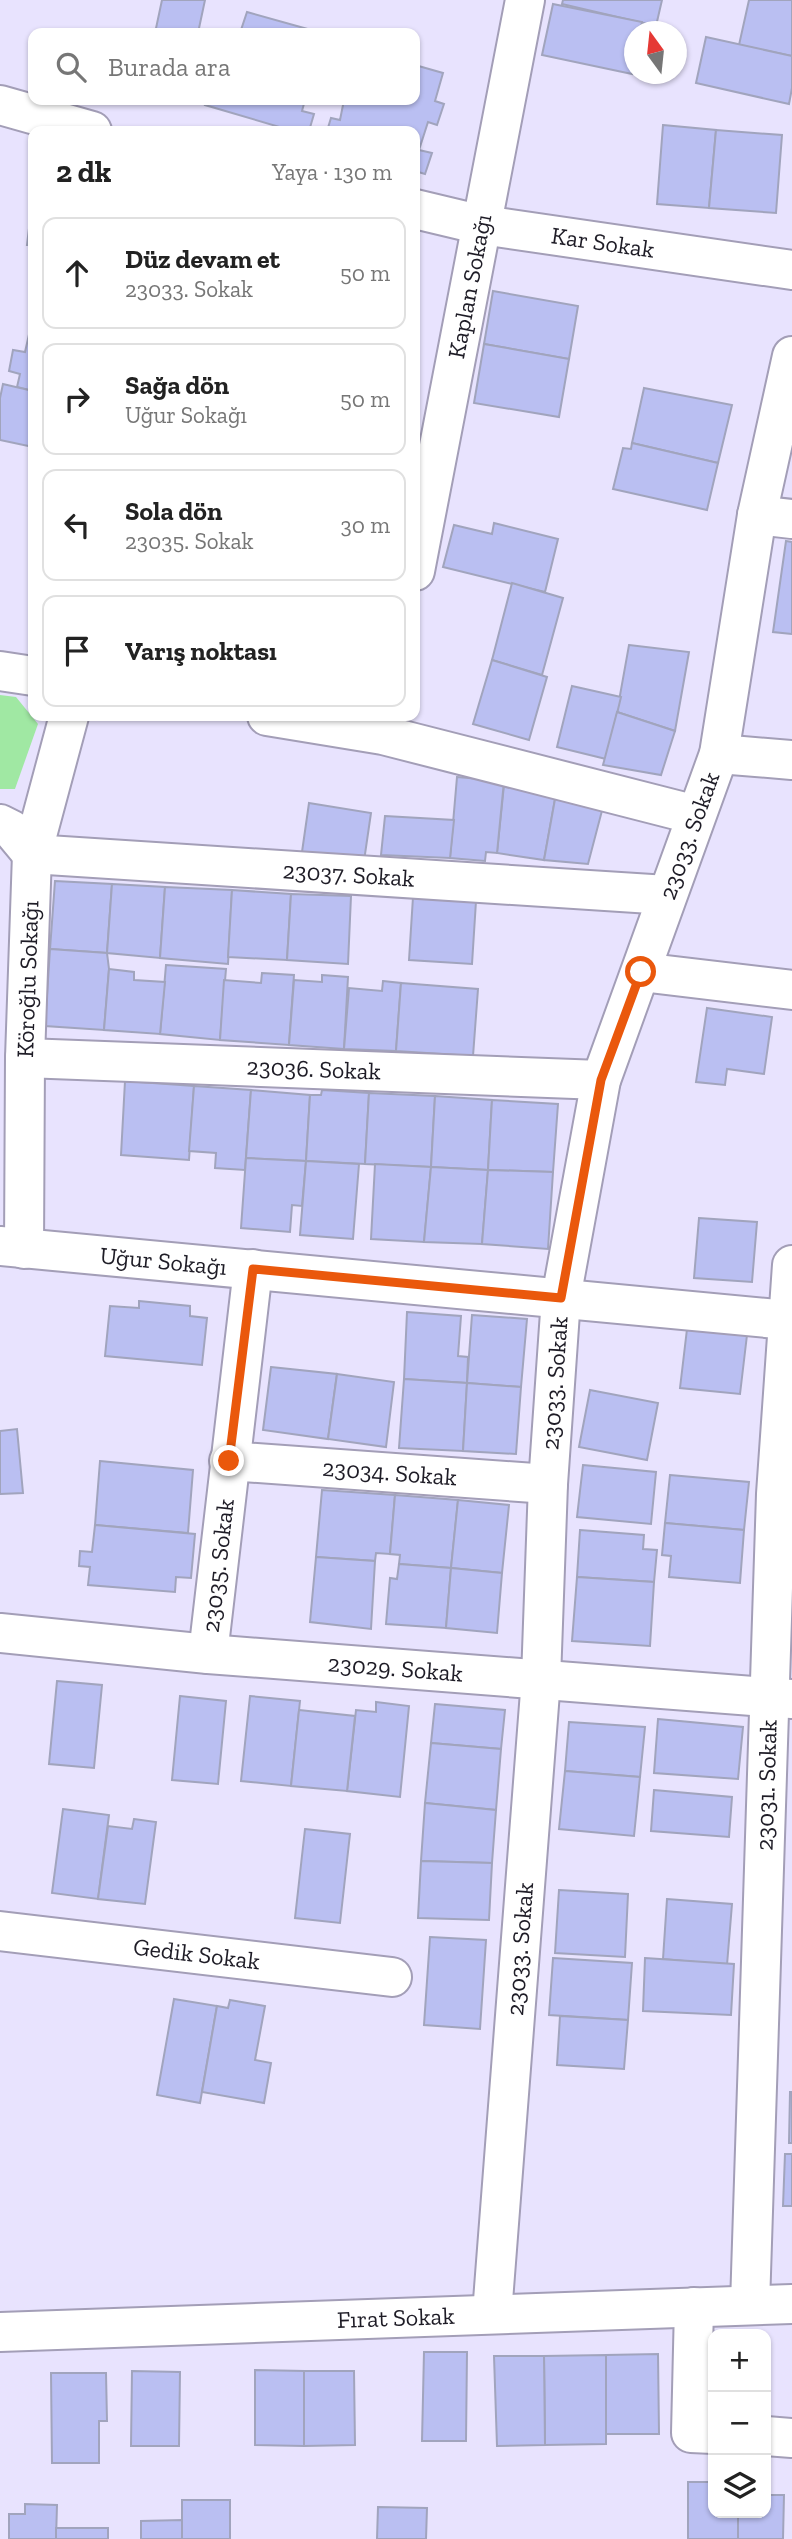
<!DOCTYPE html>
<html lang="tr">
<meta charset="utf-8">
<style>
body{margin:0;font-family:"Zilla Slab",serif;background:#f2f2f2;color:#222}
.controls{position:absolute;right:21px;bottom:21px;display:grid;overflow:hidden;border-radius:14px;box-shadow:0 2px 5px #0004}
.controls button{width:63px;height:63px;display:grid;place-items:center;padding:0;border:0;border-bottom:2px solid #e0e0e0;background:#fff;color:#222;font:35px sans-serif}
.compass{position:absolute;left:624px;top:21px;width:63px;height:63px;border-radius:50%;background:#fff;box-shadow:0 2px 5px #0004;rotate:345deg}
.stop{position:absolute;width:21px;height:21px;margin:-16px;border:5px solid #ea580c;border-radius:50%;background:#fff}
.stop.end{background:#ea580c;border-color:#fff;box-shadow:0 2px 7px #0008}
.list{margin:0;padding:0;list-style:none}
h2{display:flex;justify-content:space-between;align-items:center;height:91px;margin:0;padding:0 28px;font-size:30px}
h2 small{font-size:23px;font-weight:400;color:#767676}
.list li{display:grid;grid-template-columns:46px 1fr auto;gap:21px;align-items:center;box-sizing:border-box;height:112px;margin:0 14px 14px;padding:0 14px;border:2px solid #e0e0e0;border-radius:14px}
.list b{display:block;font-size:26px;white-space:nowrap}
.list p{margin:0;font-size:23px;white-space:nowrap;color:#767676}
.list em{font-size:23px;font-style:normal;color:#767676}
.icon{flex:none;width:38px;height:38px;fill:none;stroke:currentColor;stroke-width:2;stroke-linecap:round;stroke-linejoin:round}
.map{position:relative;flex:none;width:792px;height:2539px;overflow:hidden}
.search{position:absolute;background:#fff;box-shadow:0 2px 5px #0004;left:28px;top:28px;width:392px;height:77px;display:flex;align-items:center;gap:18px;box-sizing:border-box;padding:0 24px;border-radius:14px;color:#767676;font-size:26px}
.panel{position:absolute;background:#fff;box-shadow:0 2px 5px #0004;left:28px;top:126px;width:392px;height:595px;border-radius:14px}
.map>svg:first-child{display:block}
</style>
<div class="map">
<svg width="792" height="2539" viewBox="0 0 792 2539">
<rect width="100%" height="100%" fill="#e8e3fe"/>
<polygon fill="#a0e8a3" points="0,695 16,697 38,724 15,789 0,789"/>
<g fill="#babff2" stroke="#a1a4bd" stroke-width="2">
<polygon points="162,0 205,0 198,33 155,33"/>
<polygon points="563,0 662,0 656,26 562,4"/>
<polygon points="749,0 792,0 792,56 739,45"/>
<polygon points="553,4 642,22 640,32 634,32 632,74 542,55"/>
<polygon points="247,12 322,33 240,33"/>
<polygon points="706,37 792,56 792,88 789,104 696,83"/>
<polygon points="415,65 443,73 435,101 444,104 437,125 428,122 419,150 432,153 425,174 415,171 415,131 327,131 331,118 340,120 344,100 415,100"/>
<polygon points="207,100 305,100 302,111 314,114 309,131 293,131 205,105"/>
<polygon points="663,125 716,130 709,208 657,204"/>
<polygon points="716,130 782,135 776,213 709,208"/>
<polygon points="33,195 33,245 27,245"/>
<polygon points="493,291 578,306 569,359 484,344"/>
<polygon points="30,330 33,331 33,391 17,387 20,374 9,371 13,350 25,352"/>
<polygon points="484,344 569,359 559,417 474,403"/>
<polygon points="3,384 33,391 33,447 0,440 0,398"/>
<polygon points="644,388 732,405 718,463 632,443"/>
<polygon points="632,443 718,463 707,510 613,489 623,448 631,449"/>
<polygon points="494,523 558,539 545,592 443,567 454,525 492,534"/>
<polygon points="786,541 792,542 792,634 773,632"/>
<polygon points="512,583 563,598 542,675 492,660"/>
<polygon points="629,645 689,652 675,731 617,712"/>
<polygon points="492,660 547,677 529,740 473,724"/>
<polygon points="572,686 621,697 606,759 557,747"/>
<polygon points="617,712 675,731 661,775 603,765"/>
<polygon points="505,775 557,788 544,860 497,853"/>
<polygon points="457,777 504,781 497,853 486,852 485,861 450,858"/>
<polygon points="557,788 604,803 588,864 544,860"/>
<polygon points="309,803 371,813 364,861 302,852"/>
<polygon points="385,816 454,820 450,858 381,855"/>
<polygon points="55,881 112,884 107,953 50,949"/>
<polygon points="112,884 165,887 160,958 107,953"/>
<polygon points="165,887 232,890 228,964 160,958"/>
<polygon points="232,890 291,894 287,960 228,957"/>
<polygon points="291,894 351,896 348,964 287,960"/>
<polygon points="413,897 476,901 472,964 409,960"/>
<polygon points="50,949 107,953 109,969 104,1030 45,1026"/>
<polygon points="166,965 226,969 220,1040 160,1034"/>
<polygon points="109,969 134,972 134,980 165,982 160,1034 104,1030"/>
<polygon points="262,973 294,975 289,1045 220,1040 224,980 261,983"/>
<polygon points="322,975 348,977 344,1049 289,1045 294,980 322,982"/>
<polygon points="383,981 401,983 396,1051 344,1049 349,988 382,991"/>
<polygon points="401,983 478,989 473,1056 396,1051"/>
<polygon points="707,1008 772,1017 764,1074 727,1069 725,1085 696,1082"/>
<polygon points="125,1081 194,1086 189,1160 121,1155"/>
<polygon points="194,1086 251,1090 245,1170 215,1168 216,1153 189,1151"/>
<polygon points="251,1090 310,1095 306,1161 246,1158"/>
<polygon points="322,1090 369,1093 365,1164 306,1161 310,1095 321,1095"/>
<polygon points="369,1093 435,1096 431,1167 365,1164"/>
<polygon points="435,1096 492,1100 488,1170 431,1167"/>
<polygon points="492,1100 558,1104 553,1172 488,1170"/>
<polygon points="246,1158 306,1161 302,1206 292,1205 290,1232 241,1228"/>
<polygon points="306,1161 359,1164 353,1239 300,1235"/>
<polygon points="375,1164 431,1167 424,1242 371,1239"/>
<polygon points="431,1167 488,1170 482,1244 424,1242"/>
<polygon points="488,1170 553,1172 548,1249 482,1244"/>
<polygon points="699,1218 757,1222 752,1282 694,1278"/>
<polygon points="139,1301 190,1306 190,1316 207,1318 202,1365 105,1356 110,1306 139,1308"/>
<polygon points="407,1312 461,1316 458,1356 468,1357 467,1383 404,1379"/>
<polygon points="472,1315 527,1319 521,1387 467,1383"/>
<polygon points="687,1329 747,1335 740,1394 680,1388"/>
<polygon points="271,1367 337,1374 328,1439 263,1430"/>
<polygon points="337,1374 394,1382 386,1447 328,1439"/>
<polygon points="404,1379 467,1383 463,1451 399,1448"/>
<polygon points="467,1383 521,1387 516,1454 463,1451"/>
<polygon points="590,1390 658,1403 647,1460 579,1447"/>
<polygon points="17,1429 23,1493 0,1494 0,1431"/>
<polygon points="100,1461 193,1470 188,1533 95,1525"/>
<polygon points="583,1465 656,1472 651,1524 577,1517"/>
<polygon points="670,1475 749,1482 744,1530 665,1523"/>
<polygon points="322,1490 395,1495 390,1554 376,1553 375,1561 316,1557"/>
<polygon points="395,1495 458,1500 451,1568 399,1564 400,1555 390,1554"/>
<polygon points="458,1500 509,1505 502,1573 451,1568"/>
<polygon points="665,1523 744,1530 740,1583 669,1577 671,1556 662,1555"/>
<polygon points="95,1525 195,1534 191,1578 176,1577 175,1592 88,1585 90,1567 79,1566 80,1551 92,1552"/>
<polygon points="580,1530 644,1535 643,1549 657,1550 654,1582 577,1577"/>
<polygon points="316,1557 375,1561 371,1629 310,1622"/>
<polygon points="399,1564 451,1568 446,1628 386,1624 390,1578 397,1579"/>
<polygon points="451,1568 502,1573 497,1633 446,1628"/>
<polygon points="577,1577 654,1582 650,1646 572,1641"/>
<polygon points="57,1681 102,1685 94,1768 49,1764"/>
<polygon points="180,1696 226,1701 218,1784 172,1780"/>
<polygon points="250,1696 300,1701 291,1786 241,1781"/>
<polygon points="376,1702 409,1706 400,1797 347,1791 356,1710 376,1712"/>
<polygon points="435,1704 505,1710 501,1749 431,1743"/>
<polygon points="299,1710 355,1716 347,1791 291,1786"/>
<polygon points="658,1719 743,1727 738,1779 654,1773"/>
<polygon points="569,1722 645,1727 640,1777 565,1771"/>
<polygon points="431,1743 501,1749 496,1810 425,1803"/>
<polygon points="565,1771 640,1777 634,1836 559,1829"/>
<polygon points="654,1790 732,1797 729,1837 651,1831"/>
<polygon points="425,1803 496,1810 492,1863 421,1861"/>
<polygon points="63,1809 109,1815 98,1899 52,1893"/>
<polygon points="134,1819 156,1822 145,1904 98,1899 108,1826 132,1829"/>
<polygon points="305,1829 350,1834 340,1923 295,1918"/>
<polygon points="421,1861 492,1863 489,1920 418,1918"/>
<polygon points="559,1890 628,1894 625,1957 555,1953"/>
<polygon points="667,1899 732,1904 727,1965 663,1959"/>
<polygon points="430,1937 486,1940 480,2029 424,2025"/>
<polygon points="553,1958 632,1963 628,2020 549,2015"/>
<polygon points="645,1958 734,1964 731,2015 643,2011"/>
<polygon points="174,1999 217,2006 200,2103 157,2095"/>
<polygon points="230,2000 265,2006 255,2060 271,2063 264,2103 202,2092 217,2006 228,2008"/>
<polygon points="560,2016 628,2020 624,2069 557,2065"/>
<polygon points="790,2092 792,2092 792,2143 789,2143"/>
<polygon points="785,2154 792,2154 792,2206 783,2206"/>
<polygon points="424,2352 467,2352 466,2441 422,2441"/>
<polygon points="658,2354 659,2434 606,2434 606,2355"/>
<polygon points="606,2355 606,2444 545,2445 544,2356"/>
<polygon points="494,2356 544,2356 545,2445 497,2446"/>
<polygon points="255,2370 304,2371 304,2446 255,2445"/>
<polygon points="132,2371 180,2372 179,2446 131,2446"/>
<polygon points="304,2371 354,2371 355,2445 304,2446"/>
<polygon points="51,2373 106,2373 107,2421 99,2421 99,2463 52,2463"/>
<polygon points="688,2482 713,2482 713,2513 738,2513 738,2539 688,2539"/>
<polygon points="766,2495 784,2495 783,2539 738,2539 738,2513 766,2513"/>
<rect x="182" y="2500" width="48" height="39"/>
<polygon points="25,2504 57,2505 56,2539 9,2539 9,2514 25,2514"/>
<polygon points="378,2507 427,2508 426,2539 377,2539"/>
<polygon points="182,2520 182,2539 141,2539 141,2521"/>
<rect x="56" y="2528" width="52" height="11"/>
</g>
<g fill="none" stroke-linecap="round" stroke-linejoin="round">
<g stroke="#a39eb7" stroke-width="42">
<g id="minor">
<polyline points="0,105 92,131"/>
<path id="s1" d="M415 209 482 225 792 270"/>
<polyline points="757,515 792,519"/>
<path id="s2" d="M415 571 525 0"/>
<polyline points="0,671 33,676"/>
<polyline points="267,716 383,735 696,815"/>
<polyline points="719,754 792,760"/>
<path id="s3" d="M0 824 12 830 32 854 667 895"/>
<polyline points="641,972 792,990"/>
<path id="s4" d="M25 1058 601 1080"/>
<path id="s5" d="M0 1246 788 1320"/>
<path id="s6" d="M24 1249 25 1058 32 854 69 716"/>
<path id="s7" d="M229 1461 548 1484"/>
<path id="s8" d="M0 1633 208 1654 792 1699"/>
<path id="s9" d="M208 1654 253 1269"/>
<path id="s10" d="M0 1931 392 1977"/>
<path id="s11" d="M750 2305 776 1494 792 1265"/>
<polyline points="694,2307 691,2433 713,2434"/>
<path id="s12" d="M492 2314 541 1679 548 1484 561 1298 601 1080 719 754 757 515 792 356"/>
<path id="s13" d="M0 2332 792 2304"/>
<polyline points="766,2436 792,2438"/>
</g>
</g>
<use href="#minor" stroke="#fff" stroke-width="38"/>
</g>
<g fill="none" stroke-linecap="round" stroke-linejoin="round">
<polyline stroke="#ea580c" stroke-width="9" points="229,1461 253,1269 561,1298 601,1080 641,972"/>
</g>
<g text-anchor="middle" stroke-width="7" stroke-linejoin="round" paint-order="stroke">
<g font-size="24" fill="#1e1c26" stroke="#e8e3fe">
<text dy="8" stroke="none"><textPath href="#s1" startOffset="191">Kar Sokak</textPath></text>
<text dy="8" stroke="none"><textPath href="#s2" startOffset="290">Kaplan Sokağı</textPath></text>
<text dy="8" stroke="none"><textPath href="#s12" startOffset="1500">23033. Sokak</textPath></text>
<text dy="8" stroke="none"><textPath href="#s3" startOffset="362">23037. Sokak</textPath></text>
<text dy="8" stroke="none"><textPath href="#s6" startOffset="270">Köroğlu Sokağı</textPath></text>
<text dy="8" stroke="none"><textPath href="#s4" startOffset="289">23036. Sokak</textPath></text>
<text dy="8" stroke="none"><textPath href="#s5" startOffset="164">Uğur Sokağı</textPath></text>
<text dy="8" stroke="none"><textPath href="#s12" startOffset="933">23033. Sokak</textPath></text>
<text dy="8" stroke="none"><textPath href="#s7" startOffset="161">23034. Sokak</textPath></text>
<text dy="8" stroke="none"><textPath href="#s9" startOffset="89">23035. Sokak</textPath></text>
<text dy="8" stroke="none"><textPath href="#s8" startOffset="397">23029. Sokak</textPath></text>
<text dy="8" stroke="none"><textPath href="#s11" startOffset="520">23031. Sokak</textPath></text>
<text dy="8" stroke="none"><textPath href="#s12" startOffset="366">23033. Sokak</textPath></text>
<text dy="8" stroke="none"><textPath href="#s10" startOffset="198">Gedik Sokak</textPath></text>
<text dy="8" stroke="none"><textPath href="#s13" startOffset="396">Fırat Sokak</textPath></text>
</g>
</g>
</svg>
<div class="controls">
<button>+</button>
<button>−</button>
<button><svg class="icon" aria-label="layers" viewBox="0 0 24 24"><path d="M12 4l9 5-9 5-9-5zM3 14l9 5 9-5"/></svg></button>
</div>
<svg class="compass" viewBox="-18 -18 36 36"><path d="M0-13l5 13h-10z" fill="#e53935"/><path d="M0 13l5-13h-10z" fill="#767676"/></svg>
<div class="stop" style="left:641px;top:972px"></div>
<div class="stop end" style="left:229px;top:1461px"></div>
<div class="search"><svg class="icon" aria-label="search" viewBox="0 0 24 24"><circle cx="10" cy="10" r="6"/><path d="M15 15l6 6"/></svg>Burada ara</div>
<section class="panel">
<h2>2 dk<small>Yaya · 130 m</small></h2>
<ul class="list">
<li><svg class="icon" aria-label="ahead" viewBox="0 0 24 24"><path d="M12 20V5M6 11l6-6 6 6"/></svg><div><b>Düz devam et</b><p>23033. Sokak</p></div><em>50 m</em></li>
<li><svg class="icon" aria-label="right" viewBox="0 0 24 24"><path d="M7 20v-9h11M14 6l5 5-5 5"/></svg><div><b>Sağa dön</b><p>Uğur Sokağı</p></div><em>50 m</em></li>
<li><svg class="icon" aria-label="left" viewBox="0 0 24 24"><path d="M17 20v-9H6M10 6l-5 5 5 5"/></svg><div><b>Sola dön</b><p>23035. Sokak</p></div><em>30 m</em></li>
<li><svg class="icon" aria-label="arrive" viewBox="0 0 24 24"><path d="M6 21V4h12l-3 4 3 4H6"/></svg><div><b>Varış noktası</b></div></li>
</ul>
</section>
</div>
